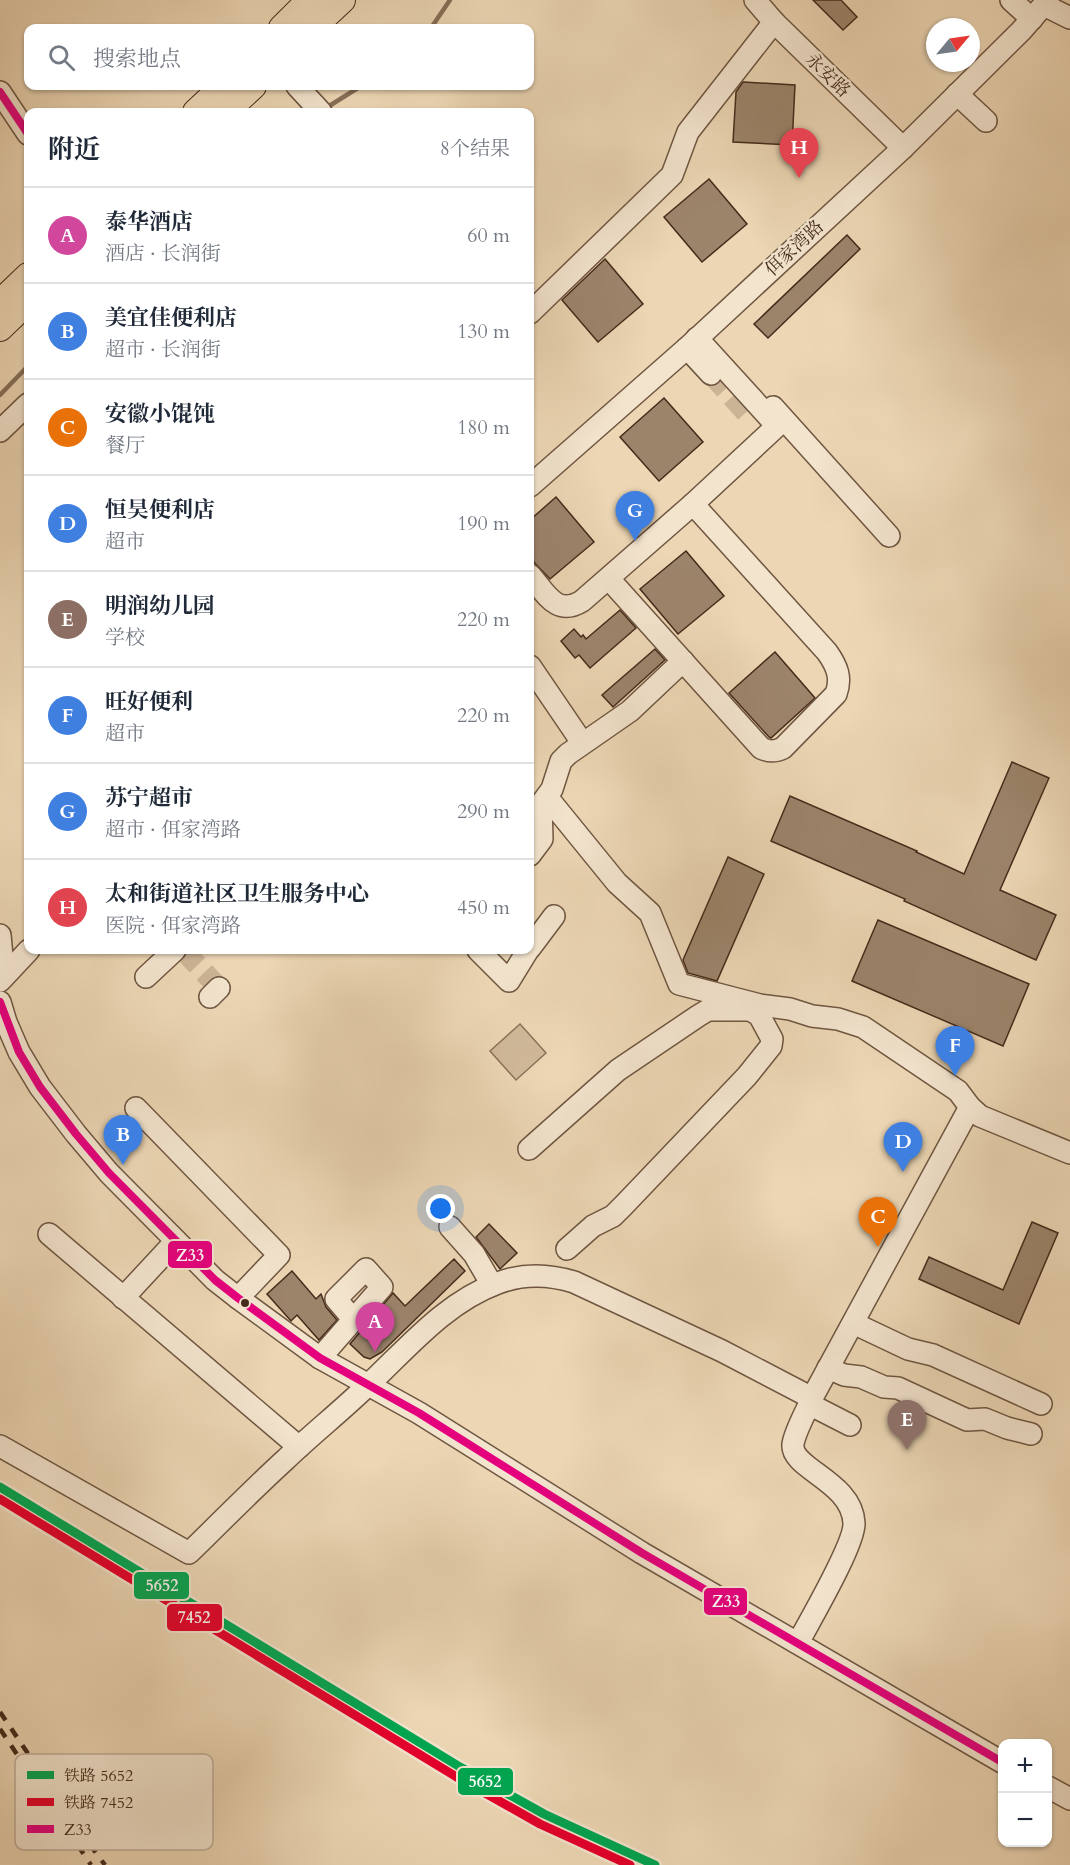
<!DOCTYPE html>
<html lang="zh">
<meta charset="utf-8">
<style>
body{margin:0;font-family:Cardo,"Noto Serif SC",serif;background:#f2f2f3;color:#1f2937}
.controls{position:absolute;right:18px;bottom:18px;display:grid;overflow:hidden;border-radius:12px;box-shadow:0 2px 4px #0004}
.controls button{width:54px;height:54px;display:grid;place-items:center;padding:0;border:0;border-bottom:2px solid #e0e1e3;background:#fff;color:#1f2937;font:30px sans-serif}
.compass{position:absolute;left:926px;top:18px;width:54px;height:54px;border-radius:50%;background:#fff;box-shadow:0 2px 4px #0004;rotate:61deg}
.you{position:absolute;left:441px;top:1209px;width:21px;height:21px;margin:-15px;border:4px solid #fff;border-radius:50%;background:#1a73e8;box-shadow:0 0 0 9px #1a73e833}
.badge{display:grid;place-items:center;width:39px;height:39px;border-radius:50%;background:#0b8043;color:#fff;font-size:20px;font-weight:700}
.pin{position:absolute;translate:-50% -50px;filter:drop-shadow(0 2px 3px #0008)}
.pin::after{content:'';position:absolute;top:32px;width:21px;height:18px;background:inherit;clip-path:polygon(0 0,100% 0,50% 100%)}
.list{margin:0;padding:0;list-style:none}
h2{display:flex;justify-content:space-between;align-items:center;height:78px;margin:0;padding:0 24px;font-size:26px}
h2 small{font-size:20px;font-weight:400;color:#747a83}
.list li{display:grid;grid-template-columns:39px 1fr auto;gap:18px;align-items:center;box-sizing:border-box;height:96px;padding:0 24px;border-top:2px solid #e0e1e3}
.list b{display:block;font-size:22px;white-space:nowrap}
.list p{margin:0;font-size:20px;white-space:nowrap;color:#747a83}
.list em{font-size:20px;font-style:normal;color:#747a83}
.icon{flex:none;width:33px;height:33px;fill:none;stroke:currentColor;stroke-width:2;stroke-linecap:round;stroke-linejoin:round}
.map{position:relative;flex:none;width:1070px;height:1865px;overflow:hidden}
.search{position:absolute;background:#fff;box-shadow:0 2px 4px #0004;left:24px;top:24px;width:510px;height:66px;display:flex;align-items:center;gap:15px;box-sizing:border-box;padding:0 21px;border-radius:12px;color:#747a83;font-size:22px}
.panel{position:absolute;background:#fff;box-shadow:0 2px 4px #0004;left:24px;top:108px;width:510px;height:846px;border-radius:12px}
.map>svg:first-child{display:block}
</style>
<div class="map">
<svg width="1070" height="1865" viewBox="0 0 1070 1865">
<rect width="100%" height="100%" fill="#ecd6b4"/>
<filter id="stains"><feTurbulence type="fractalNoise" baseFrequency=".00333" numOctaves="4"/><feColorMatrix values="0 0 0 0 .2 0 0 0 0 .09 0 0 0 0 .02 0 0 0 .5 -.17"/></filter>
<radialGradient id="worn" r=".72"><stop offset=".6" stop-color="#630" stop-opacity="0"/><stop offset="1" stop-color="#630" stop-opacity=".3"/></radialGradient>
<polygon fill="#d0b99a" stroke="#8a725a" stroke-width="1.5" points="520,1024 546,1053 516,1080 490,1051"/>
<g fill="none" stroke-linecap="round" stroke-linejoin="round">
<g stroke="#876f58" stroke-width="4.5">
<polyline points="431,28 450,0"/>
<polyline points="326,108 361,86"/>
<polyline points="0,395 28,366"/>
</g>
</g>
<g fill="#9c846b" stroke="#452b1b" stroke-width="1.5">
<polygon points="813,0 841,0 857,17 843,30"/>
<polygon points="743,82 795,85 792,145 733,142 736,92"/>
<polygon points="709,179 747,224 702,262 664,217"/>
<polygon points="847,235 860,249 768,338 754,324"/>
<polygon points="605,259 643,304 598,342 562,300"/>
<polygon points="664,398 703,442 659,481 620,437"/>
<polygon points="556,497 594,542 550,579 530,558 530,520"/>
<polygon points="686,551 724,596 678,634 640,589"/>
<polygon points="620,610 636,628 590,668 579,655 575,658 561,641 574,629 581,637 583,635 586,639"/>
<polygon points="655,649 665,660 613,707 602,695"/>
<polygon points="775,652 815,698 771,738 769,737 729,693"/>
<polygon points="1012,762 1049,778 1000,890 1056,915 1036,960 904,901 905,899 771,841 790,796 917,851 916,852 964,874"/>
<polygon points="728,857 764,874 717,981 688,973 683,960"/>
<polygon points="878,920 1029,984 1003,1046 852,981"/>
<polygon points="1032,1222 1058,1233 1019,1324 919,1279 929,1257 1003,1290"/>
<polygon points="489,1224 517,1253 500,1269 476,1237"/>
<polygon points="454,1259 465,1271 382,1352 370,1359 364,1357 350,1344 393,1293 405,1306"/>
<polygon points="292,1271 316,1299 321,1294 326,1307 337,1320 319,1340 297,1315 291,1321 267,1294"/>
</g>
<g fill="none" stroke-linecap="round" stroke-linejoin="round">
<g stroke="#cbb495" stroke-width="21" stroke-dasharray="21 10" stroke-linecap="butt">
<polyline points="711,374 751,418"/>
<polyline points="183,950 219,988"/>
</g>
<g stroke="#6f5641" stroke-width="24">
<g id="minor">
<polyline points="755,0 774,22 903,148"/>
<polyline points="1011,0 1032,19"/>
<polyline points="1044,5 1070,18"/>
<polyline points="297,86 321,112"/>
<polyline points="0,92 28,134"/>
<polyline points="957,94 986,121"/>
<polyline points="530,313 672,175 688,132 774,22"/>
<polyline points="687,348 711,374"/>
<polyline points="773,407 889,536"/>
<polyline points="0,431 28,404"/>
<polyline points="530,486 687,348 903,148 1021,31 1048,0"/>
<path d="M530 575C546 593 556 617 582 601L693 504 777 426 697 338"/>
<path d="M609 579 761 748C769 752 775 752 783 748L836 694C842 678 837 666 827 652L693 504"/>
<polyline points="530,666 579,738"/>
<polyline points="547,797 617,883 650,913 679,984 760,1005 790,1009 812,1016 838,1019 863,1027 958,1091 970,1107 980,1116 1070,1153"/>
<polyline points="530,855 542,839 541,804 552,789 561,761 568,754 630,711 683,661"/>
<polyline points="0,935 2,956 0,974"/>
<polyline points="530,948 554,916"/>
<polyline points="478,950 509,981 528,950"/>
<polyline points="146,977 175,950"/>
<polyline points="0,981 29,950"/>
<polyline points="210,997 219,988"/>
<polyline points="0,1002 6,1022 19,1052 40,1087 76,1134 109,1173 215,1280 238,1298 320,1358 419,1413 642,1553 1002,1762"/>
<polyline points="136,1108 279,1255 238,1298"/>
<polyline points="529,1149 618,1070 698,1016 708,1010 750,1010 759,1015 772,1039 771,1046 747,1076 624,1205 613,1216 593,1226 567,1249"/>
<polyline points="450,1227 474,1254 492,1285"/>
<polyline points="49,1234 299,1447"/>
<polyline points="123,1298 176,1241"/>
<polyline points="853,1323 908,1349 933,1355 1041,1404"/>
<polyline points="320,1358 382,1287 366,1269 336,1299 353,1319"/>
<polyline points="828,1368 844,1375 861,1377 884,1387 898,1388 967,1420 985,1419 1007,1428 1031,1434"/>
<polyline points="809,1404 850,1425"/>
<path d="M0 1446 189 1553C221 1522 252 1490 285 1460 311 1435 340 1412 366 1387 407 1349 444 1303 498 1283 524 1273 548 1274 574 1282L722 1351 812 1398"/>
<path d="M798 1643C810 1620 855 1544 854 1523 852 1481 790 1469 793 1444 795 1431 807 1410 812 1398L970 1107"/>
<polyline points="1048,1787 1070,1799"/>
</g>
</g>
<g stroke="#452b1b" stroke-width="28">
<g id="major">
<polyline points="282,28 310,0"/>
<polyline points="312,28 342,0"/>
<polyline points="196,112 224,86"/>
<polyline points="225,112 253,86"/>
<polyline points="0,303 28,276"/>
<polyline points="0,328 28,301"/>
</g>
</g>
<use href="#minor" stroke="#f3e4ce" stroke-width="21"/>
<use href="#major" stroke="#ecd6b4" stroke-width="26"/>
<g stroke="#452b1b" stroke-width="4.5" stroke-dasharray="10 10" stroke-linecap="butt">
<polyline points="0,1712 87,1841 105,1865"/>
<polyline points="0,1729 91,1865"/>
</g>
<g stroke="#f3e4ce" stroke-width="12">
<g id="bus-1">
<polyline points="0,92 28,134"/>
<polyline points="0,1002 19,1052 40,1087 76,1134 109,1173 215,1280 238,1298 320,1358 419,1413 642,1553 1002,1762"/>
</g>
</g>
<use href="#bus-1" stroke="#e5007d" stroke-width="8"/>
<g stroke="#f3e4ce" stroke-width="14">
<polyline id="rail-1" points="0,1487 460,1767 544,1814 655,1865"/>
</g>
<g stroke="#f3e4ce" stroke-width="14">
<polyline id="rail-2" points="0,1499 455,1776 540,1824 630,1865"/>
</g>
<use href="#rail-1" stroke="#00a651" stroke-width="9"/>
<use href="#rail-2" stroke="#e4002b" stroke-width="9"/>
</g>
<circle fill="#452b1b" stroke="#f3e4ce" stroke-width="2" cx="245" cy="1303" r="5"/>
<g text-anchor="middle" stroke-width="5" stroke-linejoin="round" paint-order="stroke">
<g font-size="18" fill="#452b1b" stroke="#f3e4ce">
<text transform="translate(828 75) rotate(44)" y="6">永安路</text>
<text transform="translate(794 248) rotate(-43)" y="6">佴家湾路</text>
</g>
</g>
<rect x="15" y="1754" width="198" height="96" rx="9" fill="#f3e4ce" stroke="#bfac98" stroke-width="1.5"/>
<rect x="27" y="1771" width="27" height="8" fill="#00a651"/>
<rect x="27" y="1798" width="27" height="8" fill="#e4002b"/>
<rect x="27" y="1825" width="27" height="8" fill="#e5007d"/>
<g font-size="16" fill="#452b1b">
<text x="64" y="1781">铁路 5652</text>
<text x="64" y="1808">铁路 7452</text>
<text x="64" y="1835">Z33</text>
</g>
<g stroke="#f3e4ce" stroke-width="2">
<rect x="167" y="1240" width="46" height="29" rx="6" fill="#e5007d"/>
<rect x="133" y="1571" width="57" height="29" rx="6" fill="#00a651"/>
<rect x="703" y="1587" width="45" height="29" rx="6" fill="#e5007d"/>
<rect x="166" y="1603" width="57" height="29" rx="6" fill="#e4002b"/>
<rect x="457" y="1767" width="57" height="29" rx="6" fill="#00a651"/>
</g>
<g font-size="16" text-anchor="middle" font-weight="bold" fill="#fff">
<text x="190" y="1261">Z33</text>
<text x="162" y="1591">5652</text>
<text x="726" y="1607">Z33</text>
<text x="194" y="1623">7452</text>
<text x="485" y="1787">5652</text>
</g>
<rect width="100%" height="100%" filter="url(#stains)"/>
<rect width="100%" height="100%" fill="url(#worn)"/>
</svg>
<div class="controls">
<button>+</button>
<button>−</button>
</div>
<svg class="compass" viewBox="-18 -18 36 36"><path d="M0-13l5 13h-10z" fill="#e53935"/><path d="M0 13l5-13h-10z" fill="#747a83"/></svg>
<div class="you"></div>
<div class="pin badge" style="left:375px;top:1352px;background:#d1479c">A</div>
<div class="pin badge" style="left:123px;top:1165px;background:#3f7fe0">B</div>
<div class="pin badge" style="left:878px;top:1247px;background:#e8710a">C</div>
<div class="pin badge" style="left:903px;top:1172px;background:#3f7fe0">D</div>
<div class="pin badge" style="left:907px;top:1450px;background:#8d6e63">E</div>
<div class="pin badge" style="left:955px;top:1076px;background:#3f7fe0">F</div>
<div class="pin badge" style="left:635px;top:541px;background:#3f7fe0">G</div>
<div class="pin badge" style="left:799px;top:178px;background:#e0444e">H</div>
<div class="search"><svg class="icon" aria-label="search" viewBox="0 0 24 24"><circle cx="10" cy="10" r="6"/><path d="M15 15l6 6"/></svg>搜索地点</div>
<section class="panel">
<h2>附近<small>8个结果</small></h2>
<ul class="list">
<li><span class="badge" style="background:#d1479c">A</span><div><b>泰华酒店</b><p>酒店 · 长润街</p></div><em>60 m</em></li>
<li><span class="badge" style="background:#3f7fe0">B</span><div><b>美宜佳便利店</b><p>超市 · 长润街</p></div><em>130 m</em></li>
<li><span class="badge" style="background:#e8710a">C</span><div><b>安徽小馄饨</b><p>餐厅</p></div><em>180 m</em></li>
<li><span class="badge" style="background:#3f7fe0">D</span><div><b>恒昊便利店</b><p>超市</p></div><em>190 m</em></li>
<li><span class="badge" style="background:#8d6e63">E</span><div><b>明润幼儿园</b><p>学校</p></div><em>220 m</em></li>
<li><span class="badge" style="background:#3f7fe0">F</span><div><b>旺好便利</b><p>超市</p></div><em>220 m</em></li>
<li><span class="badge" style="background:#3f7fe0">G</span><div><b>苏宁超市</b><p>超市 · 佴家湾路</p></div><em>290 m</em></li>
<li><span class="badge" style="background:#e0444e">H</span><div><b>太和街道社区卫生服务中心</b><p>医院 · 佴家湾路</p></div><em>450 m</em></li>
</ul>
</section>
</div>
